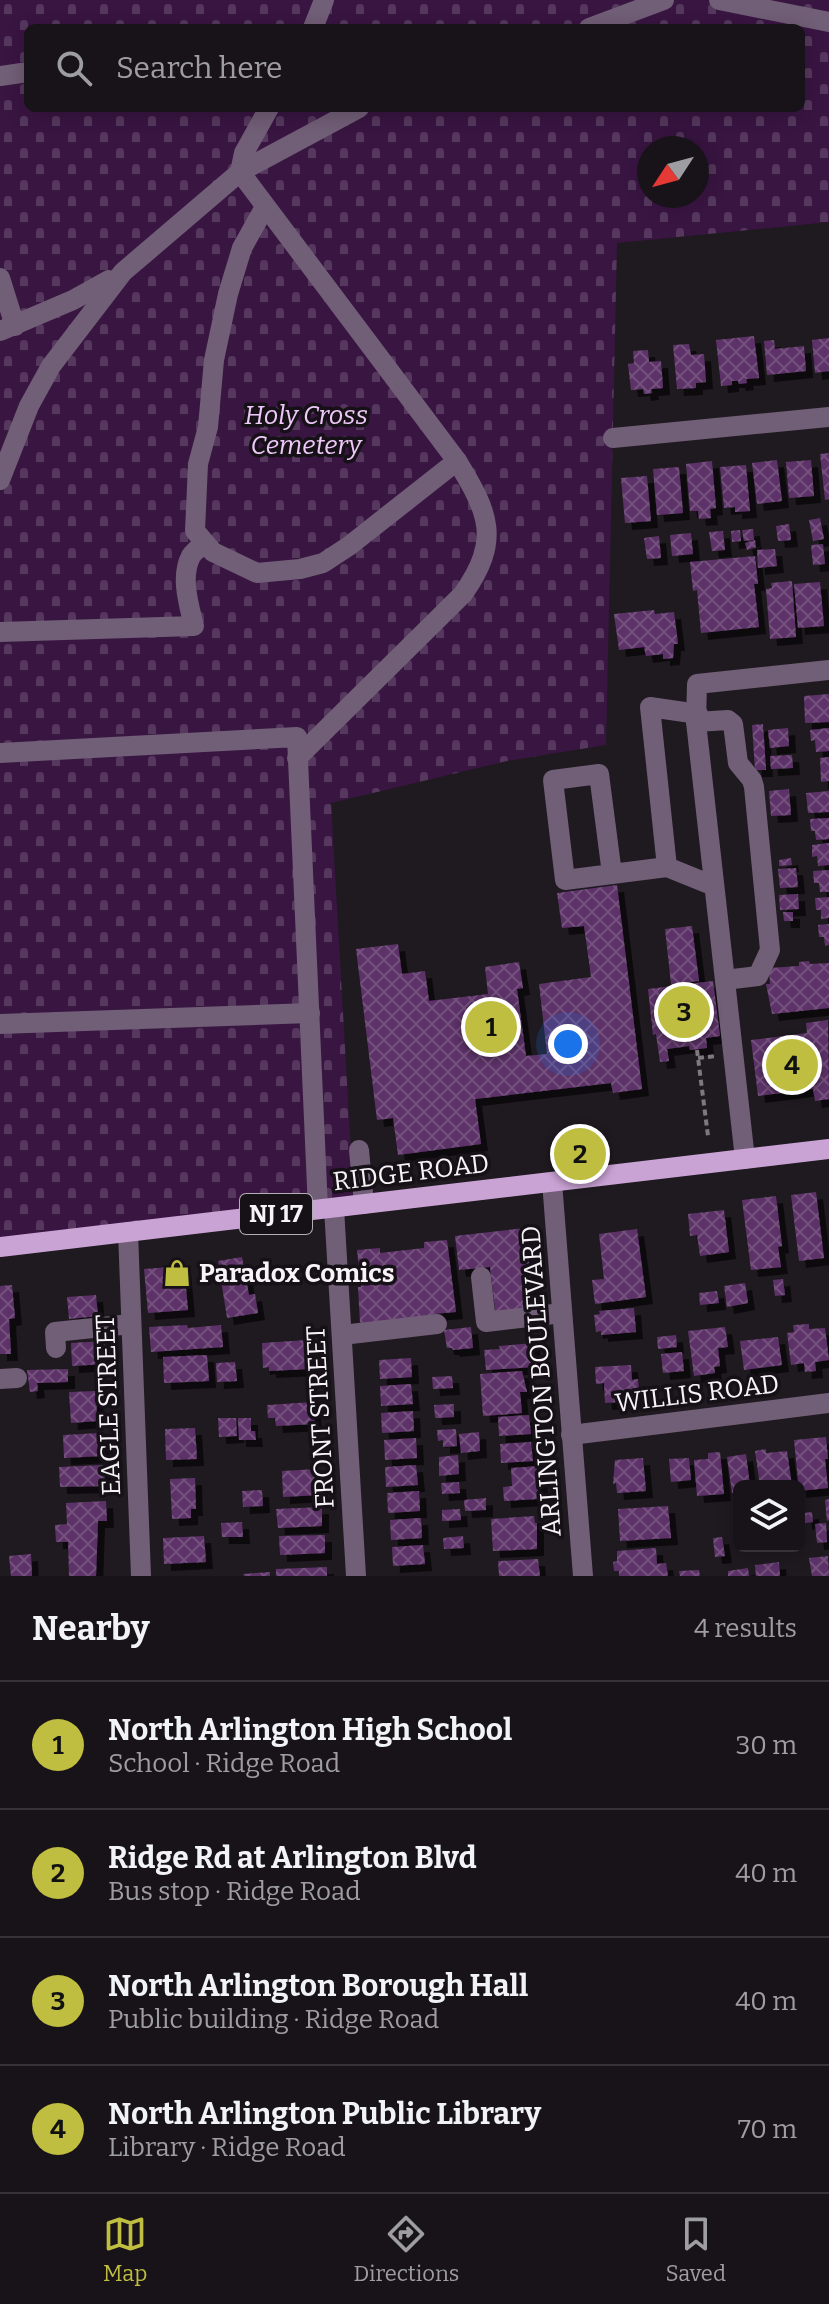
<!DOCTYPE html>
<meta charset="utf-8">
<style>
body{margin:0;font-family:Bitter,serif;background:#242025;color:#f1f3f6}
.controls{position:absolute;right:24px;bottom:24px;display:grid;overflow:hidden;border-radius:12px;box-shadow:0 4px 20px #0003}
.controls button{width:72px;height:72px;display:grid;place-items:center;padding:0;border:0;border-bottom:2px solid #363237;background:#171318;color:#f1f3f6;font:40px sans-serif}
.compass{position:absolute;left:637px;top:136px;width:72px;height:72px;border-radius:50%;background:#171318;box-shadow:0 4px 20px #0003;rotate:234deg}
.you{position:absolute;left:568px;top:1044px;width:28px;height:28px;margin:-20px;border:6px solid #fff;border-radius:50%;background:#1a73e8;box-shadow:0 0 0 12px #1a73e833}
.badge{display:grid;place-items:center;width:52px;height:52px;border-radius:50%;background:#bfbe41;color:#111;font-size:26px;font-weight:700}
.pin{position:absolute;translate:-50% -50%;border:4px solid #fff;box-shadow:0 2px 8px #0006}
.list{margin:0;padding:0;list-style:none}
h2{display:flex;justify-content:space-between;align-items:center;height:104px;margin:0;padding:0 32px;font-size:34px}
h2 small{font-size:26px;font-weight:400;color:#9e9ea2}
.list li{display:grid;grid-template-columns:52px 1fr auto;gap:24px;align-items:center;box-sizing:border-box;height:128px;padding:0 32px;border-top:2px solid #363237}
.list b{display:block;font-size:30px;white-space:nowrap}
.list p{margin:0;font-size:26px;white-space:nowrap;color:#9e9ea2}
.list em{font-size:26px;font-style:normal;color:#9e9ea2}
.icon{flex:none;width:44px;height:44px;fill:none;stroke:currentColor;stroke-width:2;stroke-linecap:round;stroke-linejoin:round}
.map{position:relative;flex:none;width:829px;height:1576px;overflow:hidden}
.search{position:absolute;background:#171318;box-shadow:0 4px 20px #0003;left:24px;right:24px;top:24px;height:88px;display:flex;align-items:center;gap:20px;box-sizing:border-box;padding:0 28px;border-radius:12px;color:#9e9ea2;font-size:30px}
.sheet{height:616px;background:#171318}
nav{display:flex;justify-content:space-around;align-items:center;box-sizing:border-box;height:112px;border-top:2px solid #363237;background:#171318;font-size:22px;color:#9e9ea2}
nav a{display:grid;justify-items:center;gap:4px}
nav .on{color:#bfbe41}
.map>svg:first-child{display:block}
</style>
<div class="map">
<svg width="829" height="1576" viewBox="0 0 829 1576">
<defs>
<pattern id="cemetery-stones" width="16" height="16" patternUnits="userSpaceOnUse" patternTransform="scale(2)"><rect width="16" height="16" fill="#391542"/><path d="M2 7V4a2 2 0 0 1 4 0v3zM10 15v-3a2 2 0 0 1 4 0v3z" fill="#56385e"/></pattern>
<pattern id="building-cross-hatch" width="8" height="8" patternUnits="userSpaceOnUse" patternTransform="scale(2)"><rect width="8" height="8" fill="#5c3367"/><path d="M0 0l8 8M0 8l8-8" fill="none" stroke="#74517e"/></pattern>
<filter id="shadow"><feDropShadow dx="7" dy="7" stdDeviation="0" flood-color="#0009"/></filter>
</defs>
<rect width="100%" height="100%" fill="#1f1920"/>
<path fill="url(#cemetery-stones)" fill-rule="evenodd" d="M0 0H829V222L617 243 606 745 507 761 331 803 354 1205 0 1247ZM28 28H801V108H28ZM649 148H697V196H649Z"/>
<g fill="url(#building-cross-hatch)" filter="url(#shadow)">
<polygon points="754,336 759,378 746,379 747,383 739,384 738,381 732,381 732,385 721,386 716,340"/>
<polygon points="829,338 829,371 815,373 812,340"/>
<polygon points="774,340 775,349 804,346 806,371 767,375 764,341"/>
<polygon points="689,344 691,355 704,354 706,382 696,383 696,388 677,389 673,345"/>
<polygon points="648,350 649,362 661,361 663,388 651,389 652,393 644,394 643,389 631,390 628,364 634,363 633,351"/>
<polygon points="829,453 829,499 825,500 820,454"/>
<polygon points="777,460 782,501 757,504 752,463"/>
<polygon points="811,460 814,496 789,498 786,462"/>
<polygon points="712,461 716,508 710,509 711,518 699,519 698,511 690,511 686,464"/>
<polygon points="746,465 750,511 735,512 735,507 724,508 720,467"/>
<polygon points="679,467 683,513 657,515 653,469"/>
<polygon points="647,476 651,521 625,523 621,478"/>
<polygon points="820,518 824,539 813,541 809,520"/>
<polygon points="789,524 791,540 778,541 776,526"/>
<polygon points="753,529 754,540 744,541 742,530"/>
<polygon points="740,530 741,541 732,542 731,531"/>
<polygon points="723,531 725,550 712,551 709,532"/>
<polygon points="691,533 693,554 672,556 670,535"/>
<polygon points="659,536 661,558 647,559 644,538"/>
<polygon points="755,540 756,547 747,550 745,543"/>
<polygon points="823,544 825,564 813,565 811,545"/>
<polygon points="775,549 777,566 758,568 757,550"/>
<polygon points="755,556 758,584 754,584 759,627 701,633 697,590 693,591 690,562"/>
<polygon points="792,581 796,637 770,639 766,589 772,588 771,583"/>
<polygon points="820,582 824,626 798,628 794,584"/>
<polygon points="654,610 655,614 674,612 678,644 674,644 673,658 663,659 663,654 646,656 644,647 619,650 614,614"/>
<polygon points="829,694 829,722 805,723 804,696"/>
<polygon points="763,724 766,770 755,770 752,725"/>
<polygon points="788,728 789,746 770,748 768,730"/>
<polygon points="829,728 829,751 816,752 815,740 811,741 810,730"/>
<polygon points="792,755 793,768 771,769 770,756"/>
<polygon points="829,757 829,781 821,782 820,758"/>
<polygon points="789,789 791,815 771,816 769,791"/>
<polygon points="829,791 829,812 808,813 806,793"/>
<polygon points="829,818 829,839 816,840 815,831 811,831 810,819"/>
<polygon points="829,843 829,865 818,866 817,856 812,857 812,845"/>
<polygon points="791,858 792,865 779,866 779,860"/>
<polygon points="796,868 798,887 780,888 778,869"/>
<polygon points="829,870 829,892 820,892 819,883 814,883 813,871"/>
<polygon points="617,885 642,1089 613,1093 611,1083 475,1099 481,1144 398,1155 393,1118 377,1120 356,949 398,944 402,974 425,971 429,1001 488,994 485,967 519,962 523,988 517,989 526,1056 547,1054 539,984 591,977 584,926 562,928 557,893"/>
<polygon points="798,894 799,909 780,910 779,895"/>
<polygon points="829,897 829,918 821,919 821,910 816,910 815,898"/>
<polygon points="783,912 793,912 793,921 784,921"/>
<polygon points="829,924 829,945 825,946 824,937 819,937 818,925"/>
<polygon points="692,926 699,981 671,984 665,929"/>
<polygon points="809,961 810,964 829,963 829,1008 772,1014 766,984 770,984 769,968 799,966 799,962"/>
<polygon points="713,981 720,1036 706,1038 707,1048 690,1050 689,1046 667,1049 669,1061 660,1062 656,1034 653,1035 648,989"/>
<polygon points="828,1020 829,1099 815,1101 813,1089 758,1096 751,1040 807,1033 806,1023"/>
<polygon points="816,1192 824,1258 799,1261 791,1195"/>
<polygon points="776,1196 782,1246 778,1247 781,1267 751,1270 742,1200"/>
<polygon points="724,1210 729,1252 700,1256 697,1235 690,1236 688,1214"/>
<polygon points="525,1228 535,1312 496,1317 490,1267 459,1270 455,1236"/>
<polygon points="637,1229 646,1297 595,1304 592,1280 604,1279 599,1234"/>
<polygon points="447,1240 456,1312 433,1314 434,1317 360,1323 358,1287 361,1287 357,1250 380,1248 380,1253 424,1248 424,1242"/>
<polygon points="242,1257 249,1295 255,1294 258,1313 227,1318 218,1261"/>
<polygon points="184,1266 188,1310 148,1313 144,1269"/>
<polygon points="783,1279 785,1295 775,1296 773,1280"/>
<polygon points="745,1283 748,1303 727,1307 724,1286"/>
<polygon points="12,1285 15,1318 9,1319 11,1354 0,1354 0,1286"/>
<polygon points="717,1291 719,1303 700,1305 699,1293"/>
<polygon points="96,1295 98,1316 69,1319 67,1297"/>
<polygon points="634,1308 636,1332 601,1335 601,1331 596,1332 594,1315 600,1314 599,1311"/>
<polygon points="809,1324 809,1329 825,1328 829,1360 815,1362 816,1371 805,1372 804,1363 791,1365 787,1333 794,1332 793,1325"/>
<polygon points="187,1325 188,1328 221,1325 223,1347 151,1352 149,1327"/>
<polygon points="471,1327 473,1348 453,1350 452,1348 447,1348 444,1330"/>
<polygon points="725,1327 728,1347 718,1348 720,1366 714,1367 715,1373 694,1376 688,1331"/>
<polygon points="676,1335 677,1347 658,1349 657,1337"/>
<polygon points="778,1337 782,1365 744,1370 740,1341"/>
<polygon points="307,1340 309,1369 269,1371 269,1367 263,1368 262,1343"/>
<polygon points="105,1341 106,1364 72,1366 71,1343"/>
<polygon points="533,1343 535,1367 486,1370 484,1350 500,1349 499,1346"/>
<polygon points="682,1352 684,1371 663,1373 661,1354"/>
<polygon points="207,1355 209,1381 164,1383 163,1357"/>
<polygon points="411,1358 412,1377 380,1379 379,1360"/>
<polygon points="235,1362 237,1381 217,1382 216,1363"/>
<polygon points="631,1365 632,1380 638,1379 639,1391 633,1391 634,1401 605,1403 604,1383 596,1384 595,1367"/>
<polygon points="68,1369 68,1382 37,1383 38,1391 30,1392 27,1370"/>
<polygon points="522,1371 527,1392 520,1392 522,1413 483,1416 480,1374"/>
<polygon points="452,1376 453,1388 433,1389 432,1377"/>
<polygon points="411,1384 413,1404 381,1406 380,1386"/>
<polygon points="96,1391 97,1421 71,1423 69,1392"/>
<polygon points="313,1402 315,1424 276,1426 275,1418 268,1418 267,1405"/>
<polygon points="454,1404 454,1417 435,1418 434,1405"/>
<polygon points="413,1411 414,1431 382,1433 381,1413"/>
<polygon points="529,1415 531,1434 499,1436 498,1417"/>
<polygon points="218,1418 236,1418 237,1436 219,1437"/>
<polygon points="238,1418 251,1418 251,1431 255,1431 256,1440 239,1440"/>
<polygon points="195,1428 197,1459 166,1460 165,1429"/>
<polygon points="456,1429 457,1446 443,1447 443,1440 438,1441 437,1430"/>
<polygon points="479,1432 480,1451 461,1453 459,1434"/>
<polygon points="100,1433 101,1436 107,1436 107,1447 102,1447 102,1456 64,1458 63,1435"/>
<polygon points="826,1437 828,1459 825,1459 828,1488 799,1491 794,1440"/>
<polygon points="416,1438 417,1458 385,1460 384,1440"/>
<polygon points="531,1442 533,1461 501,1463 500,1444"/>
<polygon points="766,1449 766,1453 787,1451 792,1486 760,1486 755,1451"/>
<polygon points="720,1452 724,1494 697,1496 694,1460 708,1459 708,1453"/>
<polygon points="746,1454 750,1486 739,1486 739,1492 732,1493 727,1457"/>
<polygon points="458,1455 459,1474 439,1476 439,1457"/>
<polygon points="643,1458 646,1491 617,1493 616,1483 613,1484 615,1460"/>
<polygon points="689,1458 691,1480 671,1482 669,1459"/>
<polygon points="104,1465 105,1486 60,1487 59,1467"/>
<polygon points="416,1465 418,1485 386,1487 385,1467"/>
<polygon points="540,1466 541,1487 538,1487 538,1499 504,1501 503,1487 512,1486 511,1468"/>
<polygon points="317,1469 322,1486 318,1487 319,1495 283,1497 282,1471"/>
<polygon points="195,1478 196,1509 191,1509 191,1518 172,1519 170,1479"/>
<polygon points="459,1482 460,1493 442,1494 441,1483"/>
<polygon points="262,1490 263,1506 243,1507 242,1491"/>
<polygon points="419,1491 420,1511 388,1513 387,1493"/>
<polygon points="486,1498 486,1510 465,1511 464,1500"/>
<polygon points="829,1499 829,1520 827,1521 825,1500"/>
<polygon points="106,1501 107,1521 98,1521 96,1576 69,1576 68,1542 56,1542 55,1525 67,1524 66,1503"/>
<polygon points="668,1506 671,1538 620,1541 618,1509"/>
<polygon points="322,1507 322,1526 278,1528 276,1509"/>
<polygon points="460,1509 461,1520 442,1521 442,1510"/>
<polygon points="812,1512 813,1522 805,1523 804,1513"/>
<polygon points="534,1516 535,1523 537,1523 537,1549 493,1551 491,1519"/>
<polygon points="421,1518 422,1538 391,1540 390,1520"/>
<polygon points="242,1522 243,1537 222,1537 221,1523"/>
<polygon points="826,1523 827,1542 817,1543 815,1524"/>
<polygon points="325,1535 325,1553 280,1555 279,1536"/>
<polygon points="204,1536 206,1562 164,1564 163,1538"/>
<polygon points="463,1536 464,1548 444,1549 443,1538"/>
<polygon points="722,1537 725,1556 715,1557 713,1538"/>
<polygon points="423,1545 425,1564 393,1566 392,1547"/>
<polygon points="656,1548 657,1564 666,1563 668,1576 619,1576 619,1571 614,1571 613,1562 617,1561 617,1551"/>
<polygon points="31,1554 32,1576 11,1576 9,1556"/>
<polygon points="828,1556 829,1576 812,1576 809,1558"/>
<polygon points="538,1559 540,1576 499,1576 498,1561"/>
<polygon points="779,1562 780,1576 756,1576 755,1565"/>
<polygon points="327,1567 327,1576 276,1576 276,1569"/>
<polygon points="748,1568 749,1576 728,1576 728,1571"/>
<polygon points="699,1570 700,1576 680,1576 679,1571"/>
<polygon points="270,1572 270,1576 244,1576 243,1574"/>
</g>
<g fill="none" stroke-linecap="round" stroke-linejoin="round">
<g stroke="#7e797f" stroke-width="4" stroke-dasharray="6 4" stroke-linecap="butt">
<polyline points="697,1050 708,1136"/>
<polyline points="698,1058 716,1056"/>
</g>
<g stroke="#715e77" stroke-width="20">
<polyline points="719,0 829,22"/>
<polyline points="313,28 324,0"/>
<polyline points="589,28 664,0"/>
<polyline points="0,76 28,72"/>
<path d="M269 108 244 153 240 172 457 461C489 513 501 540 463 594L297 758"/>
<polyline points="265,207 242,248 228,294 214,360 208,427 198,464 195,531 213,552 257,573 300,569 323,563 349,546 457,461"/>
<polyline points="0,278 15,326"/>
<polyline points="0,331 73,300 109,280"/>
<polyline points="613,438 829,417"/>
<polyline points="0,480 29,406 51,366 123,272 240,172 359,108"/>
<path d="M0 632 194 626C189 605 180 577 191 556 194 551 201 546 205 543"/>
<polyline points="696,722 728,720 733,724 738,763 752,780 754,787 770,950 758,976 725,980"/>
<polyline points="0,753 297,737 318,1209"/>
<polyline points="667,867 650,707 698,714"/>
<polyline points="612,874 599,774 553,780 565,880 667,867 714,886"/>
<polyline points="0,1024 310,1013"/>
<polyline points="359,1150 364,1204"/>
<polyline points="745,1159 696,722 697,684 829,670"/>
<polyline points="552,1182 583,1576"/>
<polyline points="334,1208 356,1576"/>
<polyline points="128,1232 141,1576"/>
<polyline points="481,1277 486,1322 562,1313"/>
<polyline points="342,1335 437,1324"/>
<polyline points="56,1348 55,1332 131,1324"/>
<polyline points="0,1379 17,1378"/>
<polyline points="571,1435 829,1403"/>
</g>
<polyline stroke="#caa3d5" stroke-width="20" points="0,1247 829,1149"/>
</g>
<defs>
<g id="shop-bare" transform="scale(2.16)"><path d="M-5-2.5h2.3a2.7 3.5 0 0 1 5.4 0H5L5.5 6h-11ZM-1.5-2.5h3a1.5 2.3 0 0 0-3 0Z" fill="#bfbe41" stroke="#161017" stroke-width="2.5" paint-order="stroke"/></g>
</defs>
<g fill-rule="evenodd">
<use href="#shop-bare" x="177" y="1273"/>
</g>
<g text-anchor="middle" stroke-width="7" stroke-linejoin="round" paint-order="stroke">
<rect fill="#161017" stroke="#b4afb4" stroke-width="2" x="240" y="1194" width="72" height="40" rx="6"/>
<g font-size="24" font-weight="bold" fill="#f7f3f8">
<text x="276" y="1222">NJ 17</text>
</g>
<g font-size="26" font-style="italic" fill="#eec8f8" stroke="#161017">
<text x="306" y="424">Holy Cross<tspan x="306" dy="30">Cemetery</tspan></text>
</g>
<g font-size="26" fill="#f7f3f8" stroke="#161017">
<text transform="translate(411 1172) rotate(-7)" y="9">RIDGE ROAD</text>
<text transform="translate(541 1381) rotate(-94)" y="9">ARLINGTON BOULEVARD</text>
<text transform="translate(697 1393) rotate(-7)" y="9">WILLIS ROAD</text>
<text transform="translate(108 1405) rotate(-92)" y="9">EAGLE STREET</text>
<text transform="translate(320 1417) rotate(-93)" y="9">FRONT STREET</text>
</g>
<g font-size="26" font-weight="bold" fill="#f7f3f8" stroke="#161017" text-anchor="start">
<text x="199" y="1282">Paradox Comics</text>
</g>
</g>
</svg>
<div class="controls">
<button><svg class="icon" aria-label="layers" viewBox="0 0 24 24"><path d="M12 4l9 5-9 5-9-5zM3 14l9 5 9-5"/></svg></button>
</div>
<svg class="compass" viewBox="-18 -18 36 36"><path d="M0-13l5 13h-10z" fill="#e53935"/><path d="M0 13l5-13h-10z" fill="#9e9ea2"/></svg>
<div class="you"></div>
<div class="pin badge" style="left:491px;top:1027px">1</div>
<div class="pin badge" style="left:580px;top:1154px">2</div>
<div class="pin badge" style="left:684px;top:1012px">3</div>
<div class="pin badge" style="left:792px;top:1065px">4</div>
<div class="search"><svg class="icon" aria-label="search" viewBox="0 0 24 24"><circle cx="10" cy="10" r="6"/><path d="M15 15l6 6"/></svg>Search here</div>
</div>
<section class="sheet">
<h2>Nearby<small>4 results</small></h2>
<ul class="list">
<li><span class="badge">1</span><div><b>North Arlington High School</b><p>School · Ridge Road</p></div><em>30 m</em></li>
<li><span class="badge">2</span><div><b>Ridge Rd at Arlington Blvd</b><p>Bus stop · Ridge Road</p></div><em>40 m</em></li>
<li><span class="badge">3</span><div><b>North Arlington Borough Hall</b><p>Public building · Ridge Road</p></div><em>40 m</em></li>
<li><span class="badge">4</span><div><b>North Arlington Public Library</b><p>Library · Ridge Road</p></div><em>70 m</em></li>
</ul>
</section>
<nav>
<a class="on"><svg class="icon" aria-label="map" viewBox="0 0 24 24"><path d="M3 6l6-2 6 2 6-2v14l-6 2-6-2-6 2zM9 4v14M15 6v14"/></svg>Map</a>
<a><svg class="icon" aria-label="directions" viewBox="0 0 24 24"><path d="M12 3l9 9-9 9-9-9zM9 14v-3h6M13 9l2 2-2 2"/></svg>Directions</a>
<a><svg class="icon" aria-label="saved" viewBox="0 0 24 24"><path d="M7 4h10v16l-5-4-5 4z"/></svg>Saved</a>
</nav>
